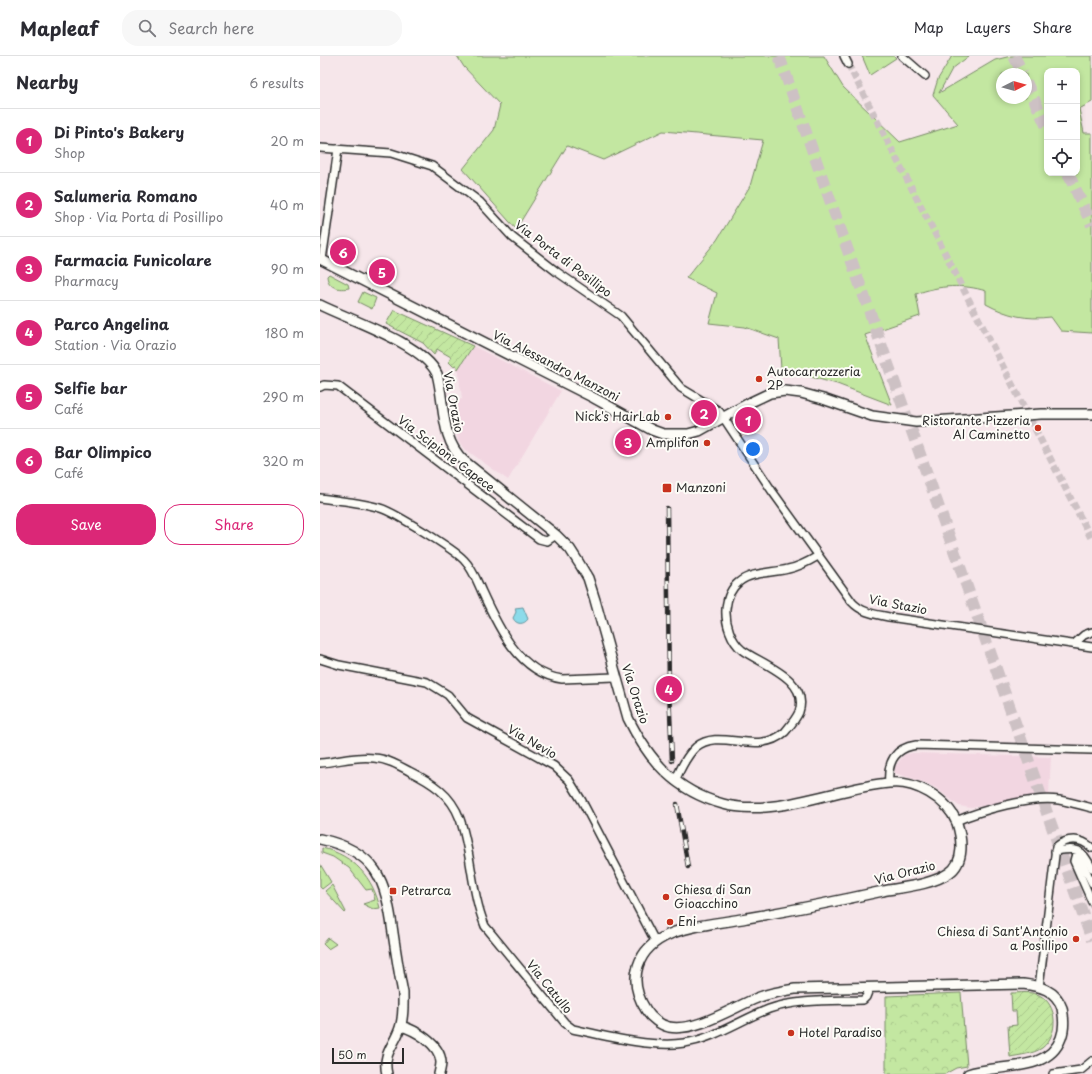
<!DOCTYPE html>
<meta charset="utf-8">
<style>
body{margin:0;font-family:"Playpen Sans",sans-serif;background:#f7f7f7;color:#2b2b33}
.controls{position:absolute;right:12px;top:12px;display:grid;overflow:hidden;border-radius:8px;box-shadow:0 2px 6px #0003}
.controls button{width:36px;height:36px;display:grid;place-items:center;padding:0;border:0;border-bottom:1px solid #e1e1e2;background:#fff;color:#2b2b33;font:20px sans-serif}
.compass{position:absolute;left:676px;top:12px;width:36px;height:36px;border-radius:50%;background:#fff;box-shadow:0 2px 6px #0003;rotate:84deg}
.scale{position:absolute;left:12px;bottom:10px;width:72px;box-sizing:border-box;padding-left:4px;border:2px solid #2b2b2b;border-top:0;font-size:11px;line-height:14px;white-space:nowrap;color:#2b2b2b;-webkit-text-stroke:3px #fdfcf7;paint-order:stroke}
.you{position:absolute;left:433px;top:393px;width:14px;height:14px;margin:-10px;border:3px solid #fff;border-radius:50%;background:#1a73e8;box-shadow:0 0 0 6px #1a73e833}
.badge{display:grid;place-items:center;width:26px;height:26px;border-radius:50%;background:#db2777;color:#fff;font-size:13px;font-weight:700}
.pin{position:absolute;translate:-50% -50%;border:2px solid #fff;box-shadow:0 1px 4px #0006}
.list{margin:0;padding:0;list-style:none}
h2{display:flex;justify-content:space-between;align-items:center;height:52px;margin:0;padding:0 16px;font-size:17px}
h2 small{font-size:13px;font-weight:400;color:#7c7c81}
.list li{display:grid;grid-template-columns:26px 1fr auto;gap:12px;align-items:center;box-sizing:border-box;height:64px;padding:0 16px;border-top:1px solid #e1e1e2}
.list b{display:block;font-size:15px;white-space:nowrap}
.list p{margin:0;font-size:13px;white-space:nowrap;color:#7c7c81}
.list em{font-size:13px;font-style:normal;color:#7c7c81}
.actions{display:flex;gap:8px;padding:12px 16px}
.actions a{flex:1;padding:9px 0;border:1px solid #db2777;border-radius:16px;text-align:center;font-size:14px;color:#db2777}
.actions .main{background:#db2777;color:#fff}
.icon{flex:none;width:22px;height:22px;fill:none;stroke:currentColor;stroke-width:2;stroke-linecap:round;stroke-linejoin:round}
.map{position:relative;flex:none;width:772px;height:1018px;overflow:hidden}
header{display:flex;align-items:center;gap:24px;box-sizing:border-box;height:56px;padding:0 20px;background:#fff;border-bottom:1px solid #e1e1e2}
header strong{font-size:19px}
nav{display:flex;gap:22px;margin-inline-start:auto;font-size:14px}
.search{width:280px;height:36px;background:#f7f7f7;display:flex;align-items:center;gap:10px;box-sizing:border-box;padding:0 14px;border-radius:16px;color:#7c7c81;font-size:15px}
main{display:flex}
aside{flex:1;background:#fff}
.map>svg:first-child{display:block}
</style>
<header>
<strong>Mapleaf</strong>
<div class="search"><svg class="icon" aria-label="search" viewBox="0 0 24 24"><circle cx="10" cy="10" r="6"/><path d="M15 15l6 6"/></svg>Search here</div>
<nav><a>Map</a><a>Layers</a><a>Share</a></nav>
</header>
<main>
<aside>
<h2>Nearby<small>6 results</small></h2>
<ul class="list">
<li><span class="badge">1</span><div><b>Di Pinto's Bakery</b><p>Shop</p></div><em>20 m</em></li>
<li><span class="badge">2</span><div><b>Salumeria Romano</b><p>Shop · Via Porta di Posillipo</p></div><em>40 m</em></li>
<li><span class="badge">3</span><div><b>Farmacia Funicolare</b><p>Pharmacy</p></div><em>90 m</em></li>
<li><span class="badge">4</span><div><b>Parco Angelina</b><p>Station · Via Orazio</p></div><em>180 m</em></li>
<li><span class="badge">5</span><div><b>Selfie bar</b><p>Café</p></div><em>290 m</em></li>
<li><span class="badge">6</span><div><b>Bar Olimpico</b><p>Café</p></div><em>320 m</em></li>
</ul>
<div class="actions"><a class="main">Save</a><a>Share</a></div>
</aside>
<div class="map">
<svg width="772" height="1018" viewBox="0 0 772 1018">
<defs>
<pattern id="forest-crowns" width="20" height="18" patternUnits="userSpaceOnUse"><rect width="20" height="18" fill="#c3e7a1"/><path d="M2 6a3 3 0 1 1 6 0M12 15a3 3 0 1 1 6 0" fill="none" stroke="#a8c68b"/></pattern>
<pattern id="garden-furrows" width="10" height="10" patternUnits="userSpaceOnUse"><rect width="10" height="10" fill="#c3e7a1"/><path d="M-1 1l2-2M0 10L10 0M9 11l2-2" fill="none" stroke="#a8c68b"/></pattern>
</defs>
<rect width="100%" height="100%" fill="#f6e6ea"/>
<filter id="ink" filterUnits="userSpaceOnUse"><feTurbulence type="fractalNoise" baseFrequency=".025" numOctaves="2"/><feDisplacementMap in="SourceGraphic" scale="8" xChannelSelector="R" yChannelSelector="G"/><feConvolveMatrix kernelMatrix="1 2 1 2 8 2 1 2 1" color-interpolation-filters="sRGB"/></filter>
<g filter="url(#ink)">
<g fill="#f2d6e1">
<polygon points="153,290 241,335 188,424 145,393 138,385 133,345 142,343 138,313"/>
<polygon points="592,697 731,701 729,738 651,752 639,750 616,732 606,727 575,717 575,711 584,699"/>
</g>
<g fill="#c3e7a1" stroke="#778966" fill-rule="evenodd">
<path d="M137 0H504L523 31 580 86 638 68 613 39 618 23 632 0H649L632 13 619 37 675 4 691 0H772V46L759 53 764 77H772V277L741 275 731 261C707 264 688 260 666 248V235C644 228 619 229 596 238L600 260 545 279 572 349 517 328 461 313 459 283 425 271 389 267 397 237 366 222 397 184 430 130 443 84 343 75 283 104 247 90 196 173 143 113 174 74 180 49 144 11ZM727 15H757V117H727ZM682 18H706V42H682Z"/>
<polygon points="542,0 574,0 576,2 550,19"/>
<path d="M9 218 28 228 29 232C19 234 8 232 7 220Z"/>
<polygon points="43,236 56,242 52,253 38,246"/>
<path d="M2 792C34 799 53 822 60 852L53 853 43 848 55 844 52 833 46 834 29 812 13 801 2 797Z"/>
<polygon points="0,808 11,826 2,833 0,831"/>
<polygon points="12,829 26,856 25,857 5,835"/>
<polygon points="8,882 16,888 8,893 3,888"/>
</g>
<polygon fill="url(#forest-crowns)" stroke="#778966" points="641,937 647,1010 636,1012 625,1018 566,1018 566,940"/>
<g fill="url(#garden-furrows)" stroke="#778966">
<polygon points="74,254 153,290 138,313 136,309 133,310 129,306 131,301 117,293 114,299 103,287 66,268"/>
<path d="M691 937C700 937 710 935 719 939 738 948 739 979 722 992 713 998 700 999 690 1001L688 970 697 969 696 955H692Z"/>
</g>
<path fill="#8cdbea" stroke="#65959e" d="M203 551 208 563C204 569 196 569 193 562L196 556 195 552Z"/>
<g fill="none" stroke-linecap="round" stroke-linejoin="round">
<polyline stroke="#cdc1c4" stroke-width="7" stroke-dasharray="7 3.5" stroke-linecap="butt" points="528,8 772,484"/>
<g stroke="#cdc1c4" stroke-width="12" stroke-dasharray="12 6" stroke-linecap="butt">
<polyline points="459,0 772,884"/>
<polyline points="694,0 703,18"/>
<polyline points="706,26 727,71"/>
<polyline points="748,117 772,169"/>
</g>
<g stroke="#2b2b2b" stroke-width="10">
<g id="minor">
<polyline points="524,0 528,8"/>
<polyline points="582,0 605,20"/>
<path d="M0 92 71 97 112 110 160 146 192 181 237 216 301 260 361 332 399 355 452 435 532 546C542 557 555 558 569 561L772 591"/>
<polyline points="2,204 18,93"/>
<polyline points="0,331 4,329 18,330 219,483 227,485 236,479"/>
<path d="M0 442C19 445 41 446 60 452 74 456 135 494 144 504 153 513 157 525 162 536 178 571 199 617 242 623L295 621"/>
<polyline points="754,588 764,579 772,576"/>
<polyline points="0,603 19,609 107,626 128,639 147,662 234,710 249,724 262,745 335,885"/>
<path d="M0 707C18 706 36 699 54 702 67 703 78 709 89 715 111 726 131 738 140 763 152 798 151 836 165 870L245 967 253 973C285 980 332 992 364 987 394 983 420 964 449 953 478 943 512 945 543 944L546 941 550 931"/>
<path d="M355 725C360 714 366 700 376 691 400 671 437 701 465 676 470 670 476 663 479 656 490 623 441 608 422 594 411 585 405 567 406 553 407 542 410 533 419 526 431 516 452 517 468 513 479 511 488 506 498 500"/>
<path d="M569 727C567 706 575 692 596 689L772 694"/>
<path d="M636 765C662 754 711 740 739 744 750 746 761 749 772 752"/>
<path d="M735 795C758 792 760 791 772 812"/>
<polyline points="772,827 759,801 755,801 754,805 772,846"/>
<path d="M719 931 736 791C748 781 761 782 772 792"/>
<polyline points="733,1018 761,1014 772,1005"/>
</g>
</g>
<g stroke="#2b2b2b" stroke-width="12">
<g id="tertiary">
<polyline points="0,203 274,342 332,374 343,378 368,378 379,375 431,346 450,337 465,335 481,337 503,343 552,360 596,366 721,358 772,358"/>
<path d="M0 249C30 264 104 288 117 318 125 348 120 383 144 405L236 479 250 493 259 507 268 522 275 544 308 662C329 705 356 735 403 748 454 762 518 731 569 727 595 724 627 742 637 767 642 783 645 806 629 817 611 829 584 831 563 835 518 845 473 854 427 862 403 867 374 868 350 878 317 892 306 923 326 954 331 962 340 969 349 971 376 976 412 952 437 942 449 937 462 935 475 933L703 928C720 930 736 934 742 952 744 962 745 972 741 982 728 1018 677 1007 648 1018"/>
<path d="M0 783C57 795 66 824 73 877 76 897 79 917 83 937 83 949 84 960 80 972 74 990 62 998 67 1018"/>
<path d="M81 970C95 974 120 988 121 1006 121 1009 120 1014 119 1018"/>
</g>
</g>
<use href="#minor" stroke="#fdfcf7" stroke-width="7"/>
<use href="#tertiary" stroke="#fdfcf7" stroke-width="9"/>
<g stroke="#2b2b2b" stroke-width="4.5">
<g id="rail">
<polyline points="347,452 349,633 352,705"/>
<polyline points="357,748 368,811"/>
</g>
</g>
<use href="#rail" stroke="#fdfcf7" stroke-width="3" stroke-dasharray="9" stroke-linecap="butt"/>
</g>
</g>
<g fill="#c8321e" stroke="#fdfcf7" stroke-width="1.5">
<circle cx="439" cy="323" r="4"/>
<circle cx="348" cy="361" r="4"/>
<circle cx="718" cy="372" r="4"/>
<circle cx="387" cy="387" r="4"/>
<rect x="342" y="427" width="10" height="10" rx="2"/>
<rect x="69" y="831" width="8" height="8" rx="2"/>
<circle cx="346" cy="841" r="4"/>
<circle cx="350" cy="866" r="4"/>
<circle cx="756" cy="883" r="4"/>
<circle cx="471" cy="977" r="4"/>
</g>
<g text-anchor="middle" stroke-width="4" stroke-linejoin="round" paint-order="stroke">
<g font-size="12" fill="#2b2b2b" stroke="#fdfcf7">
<text transform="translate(243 203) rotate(37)" y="4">Via Porta di Posillipo</text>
<text transform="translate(236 310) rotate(27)" y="4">Via Alessandro Manzoni</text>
<text transform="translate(133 346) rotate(79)" y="4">Via Orazio</text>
<text transform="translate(126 398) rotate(37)" y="4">Via Scipione Capece</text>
<text transform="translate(578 549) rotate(11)" y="4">Via Stazio</text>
<text transform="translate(315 638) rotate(72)" y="4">Via Orazio</text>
<text transform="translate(212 686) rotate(30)" y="4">Via Nevio</text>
<text transform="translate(585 817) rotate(-14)" y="4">Via Orazio</text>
<text transform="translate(229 931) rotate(51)" y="4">Via Catullo</text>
</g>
<g font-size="12" fill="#2b2b2b" stroke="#fdfcf7" text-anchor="start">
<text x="447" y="320">Autocarrozzeria<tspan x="447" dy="14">2P</tspan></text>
<text x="340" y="365" text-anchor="end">Nick's HairLab</text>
<text x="710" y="369" text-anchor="end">Ristorante Pizzeria<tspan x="710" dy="14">Al Caminetto</tspan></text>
<text x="379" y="391" text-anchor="end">Amplifon</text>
<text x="356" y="436">Manzoni</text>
<text x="354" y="838">Chiesa di San<tspan x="354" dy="14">Gioacchino</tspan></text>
<text x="81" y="839">Petrarca</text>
<text x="358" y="870">Eni</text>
<text x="748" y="880" text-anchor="end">Chiesa di Sant'Antonio<tspan x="748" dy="14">a Posillipo</tspan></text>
<text x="479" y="981">Hotel Paradiso</text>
</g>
</g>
</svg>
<div class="controls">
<button>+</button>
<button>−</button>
<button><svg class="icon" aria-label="locate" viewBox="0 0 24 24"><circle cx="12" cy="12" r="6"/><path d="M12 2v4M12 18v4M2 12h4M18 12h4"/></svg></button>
</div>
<svg class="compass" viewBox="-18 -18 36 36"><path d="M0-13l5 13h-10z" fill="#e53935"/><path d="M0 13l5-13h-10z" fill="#7c7c81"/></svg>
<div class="scale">50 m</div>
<div class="you"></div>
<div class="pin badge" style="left:428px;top:364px">1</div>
<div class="pin badge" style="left:384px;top:357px">2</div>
<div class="pin badge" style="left:308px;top:386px">3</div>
<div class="pin badge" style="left:349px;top:633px">4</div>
<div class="pin badge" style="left:62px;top:216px">5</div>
<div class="pin badge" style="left:23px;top:196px">6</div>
</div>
</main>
